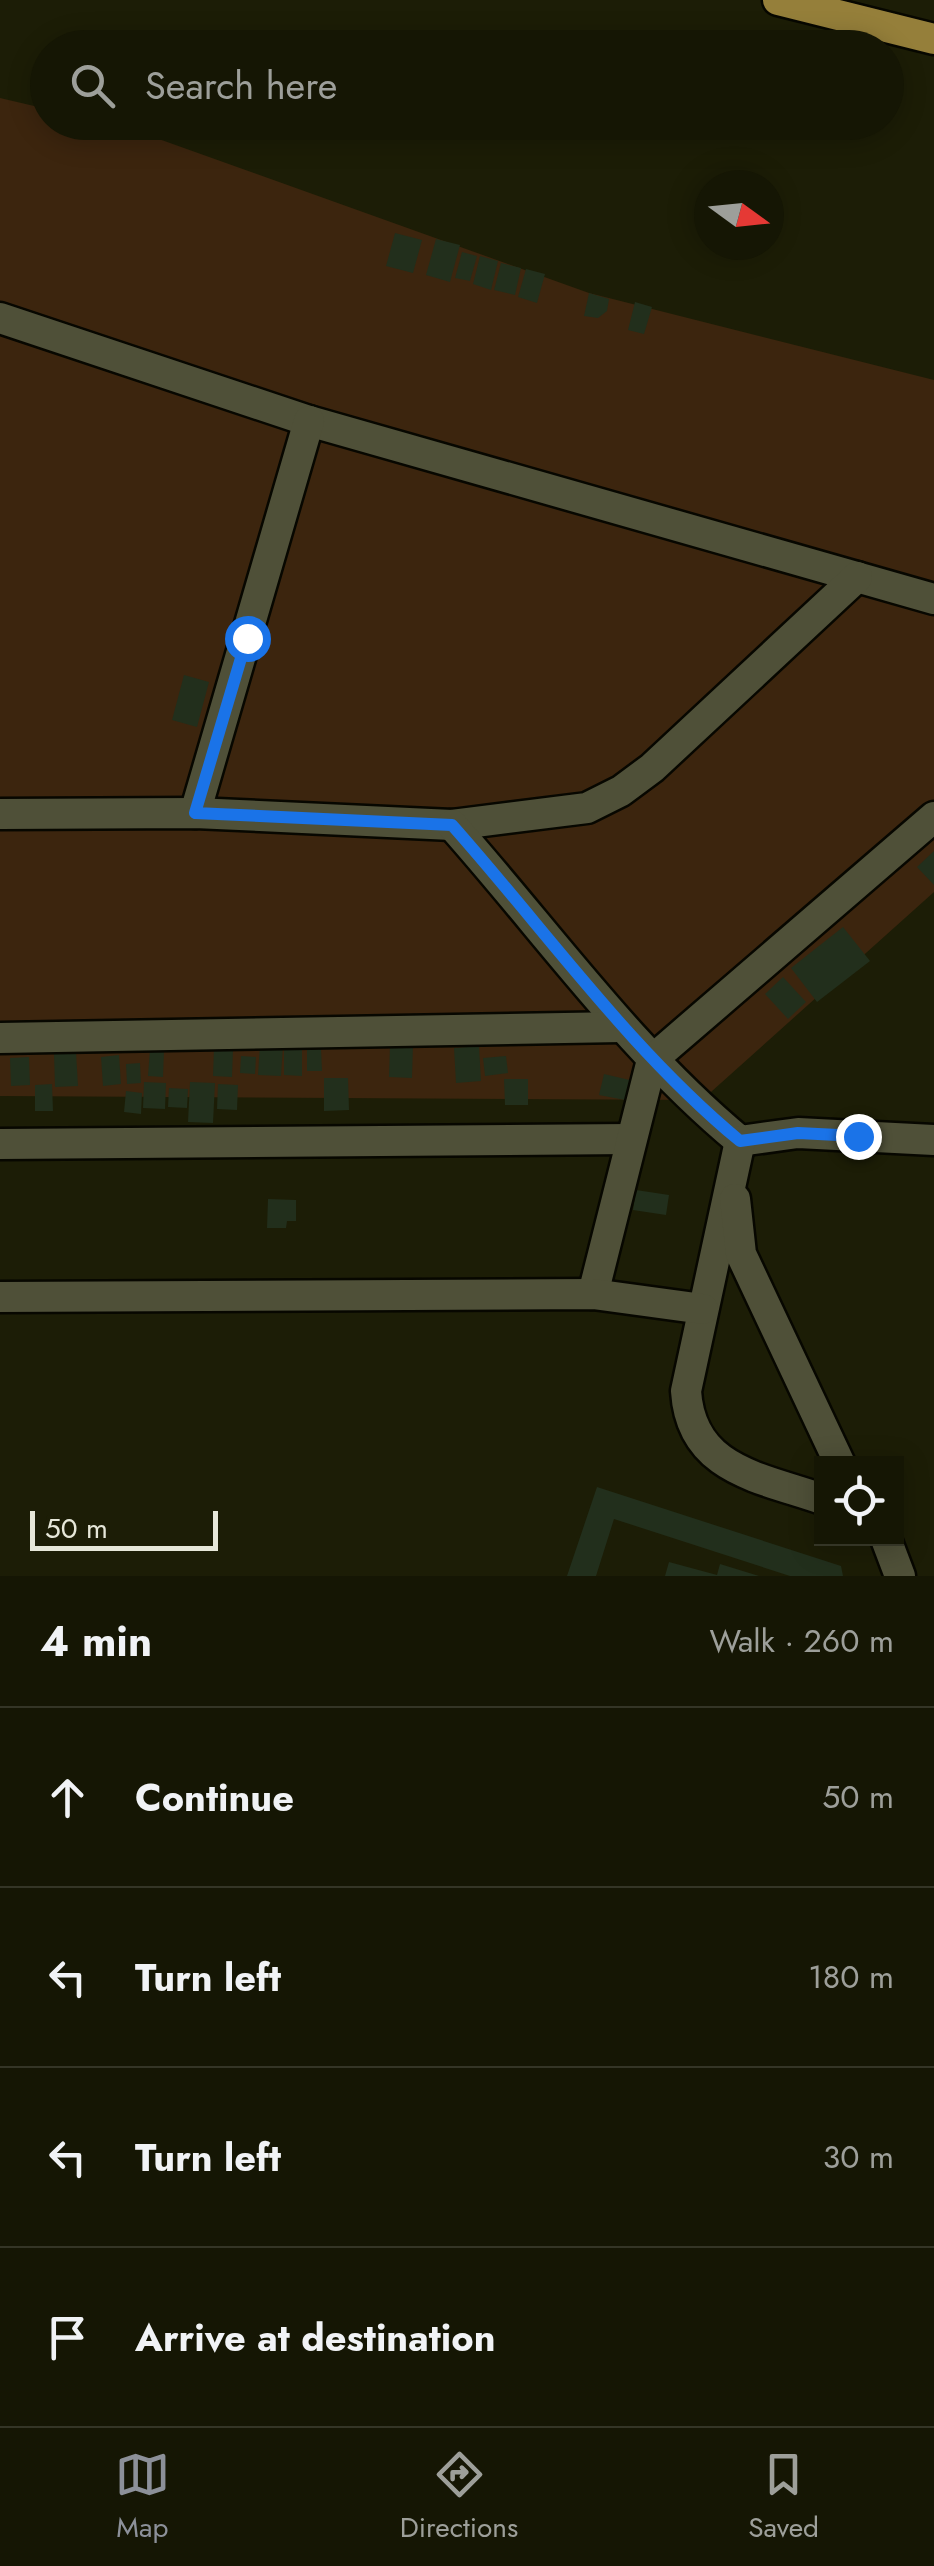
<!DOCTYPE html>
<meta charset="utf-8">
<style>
body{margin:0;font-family:Jost,sans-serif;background:#222313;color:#f1f3f6}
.controls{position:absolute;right:30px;bottom:30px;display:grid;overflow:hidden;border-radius:0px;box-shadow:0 5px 25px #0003}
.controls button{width:90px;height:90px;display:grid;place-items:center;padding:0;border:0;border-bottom:2px solid #343526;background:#151604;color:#f1f3f6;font:50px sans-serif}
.compass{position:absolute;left:694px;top:170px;width:90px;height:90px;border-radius:50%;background:#151604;box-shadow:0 5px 25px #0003;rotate:105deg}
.scale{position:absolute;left:30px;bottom:25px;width:188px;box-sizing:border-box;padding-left:10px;border:5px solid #e6e7d9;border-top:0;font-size:28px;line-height:35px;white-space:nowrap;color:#e6e7d9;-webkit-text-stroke:8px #1c1d06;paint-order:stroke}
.stop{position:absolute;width:30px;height:30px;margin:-22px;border:8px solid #1a73e8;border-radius:50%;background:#fff}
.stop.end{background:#1a73e8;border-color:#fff;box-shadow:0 2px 10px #0008}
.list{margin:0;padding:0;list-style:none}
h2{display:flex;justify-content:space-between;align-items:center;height:130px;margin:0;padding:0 40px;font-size:42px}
h2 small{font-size:32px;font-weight:400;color:#9d9f9a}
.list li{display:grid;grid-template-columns:65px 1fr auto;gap:30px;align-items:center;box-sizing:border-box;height:180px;padding:0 40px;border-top:2px solid #343526}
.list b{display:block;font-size:38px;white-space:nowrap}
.list em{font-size:32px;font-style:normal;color:#9d9f9a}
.icon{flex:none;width:55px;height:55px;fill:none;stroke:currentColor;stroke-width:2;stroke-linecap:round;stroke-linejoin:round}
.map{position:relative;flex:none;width:934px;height:1576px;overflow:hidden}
.search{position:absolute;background:#151604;box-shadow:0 5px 25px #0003;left:30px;right:30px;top:30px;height:110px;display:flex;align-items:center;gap:25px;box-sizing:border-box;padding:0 35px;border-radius:55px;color:#9d9f9a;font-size:38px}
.sheet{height:850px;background:#151604}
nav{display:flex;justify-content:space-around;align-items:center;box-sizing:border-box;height:140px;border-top:2px solid #343526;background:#151604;font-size:28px;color:#9d9f9a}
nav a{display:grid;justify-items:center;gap:5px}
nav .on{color:#8c9099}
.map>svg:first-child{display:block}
</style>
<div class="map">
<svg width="934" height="1576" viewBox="0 0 934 1576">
<rect width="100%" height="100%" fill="#1c1d06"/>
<polygon fill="#3c250e" points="0,98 47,109 48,122 106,123 128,128 589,293 934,380 934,892 702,1100 0,1096"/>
<g fill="#222f1c">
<polygon points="395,233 422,240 413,273 386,266"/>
<polygon points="436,239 460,245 450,282 426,275"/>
<polygon points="462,252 477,256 470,281 455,278"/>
<polygon points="480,256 498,261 491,290 473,284"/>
<polygon points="501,263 521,268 515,295 494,290"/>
<polygon points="526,269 545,274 537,303 518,297"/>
<polygon points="589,293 609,299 607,311 598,318 584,316"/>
<polygon points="635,302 652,307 644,334 628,330"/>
<polygon points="184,675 209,682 197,727 172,720"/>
<polygon points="934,851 934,885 917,867"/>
<polygon points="843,927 870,961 817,1002 791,968"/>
<polygon points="783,977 806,1002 788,1019 765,994"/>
<polygon points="260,1044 283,1045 281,1076 258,1075"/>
<polygon points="390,1044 413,1044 412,1078 389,1077"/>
<polygon points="479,1046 481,1081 456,1083 454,1048"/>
<polygon points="302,1047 302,1076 284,1075 284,1048"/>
<polygon points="214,1048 233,1049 232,1077 213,1076"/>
<polygon points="150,1049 164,1050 163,1077 148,1076"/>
<polygon points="321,1049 322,1071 307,1071 307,1050"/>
<polygon points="76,1052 78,1086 55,1087 54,1053"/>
<polygon points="119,1055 121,1084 103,1086 101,1057"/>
<polygon points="241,1056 256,1057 255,1074 240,1073"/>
<polygon points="506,1056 508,1073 485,1076 483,1058"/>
<polygon points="29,1057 30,1085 11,1086 10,1058"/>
<polygon points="140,1063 141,1083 127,1084 126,1064"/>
<polygon points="604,1074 634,1081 630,1101 599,1095"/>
<polygon points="324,1078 348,1078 349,1110 324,1111"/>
<polygon points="504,1079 528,1079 528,1105 505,1105"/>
<polygon points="144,1082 166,1083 165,1109 143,1108"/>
<polygon points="190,1082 215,1083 213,1123 188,1122"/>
<polygon points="52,1084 53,1111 35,1111 35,1085"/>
<polygon points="218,1084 238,1085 237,1110 217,1109"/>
<polygon points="169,1088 188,1089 187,1108 168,1107"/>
<polygon points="126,1091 142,1093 141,1114 124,1112"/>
<polygon points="636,1190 669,1195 666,1215 633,1210"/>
<polygon points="268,1199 296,1200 296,1221 287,1221 286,1228 267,1228"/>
<polygon points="597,1487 841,1566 843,1576 790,1576 614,1519 596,1576 567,1576"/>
<polygon points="669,1562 717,1575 720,1564 759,1576 665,1576"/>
</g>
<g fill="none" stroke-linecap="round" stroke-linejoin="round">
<g stroke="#070700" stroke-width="35">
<g id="minor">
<polyline points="0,318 309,421 934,599"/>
<polyline points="195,813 309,421"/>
<polyline points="0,814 195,813 452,825 587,808 621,791 652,768 857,577"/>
<path d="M452 825C547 932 630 1050 740 1141L798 1133 934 1140"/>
<polyline points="0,1038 621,1027"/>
<path d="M740 1141 686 1391C691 1470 759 1477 822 1499"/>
<polyline points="0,1144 630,1139"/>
<polyline points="735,1199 741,1254 840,1464"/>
<polyline points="593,1294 652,1060 934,817"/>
<polyline points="0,1297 593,1294 703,1309"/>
<polyline points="886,1539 900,1576"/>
</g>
</g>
<g stroke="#070700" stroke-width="35">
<polyline id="major" points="778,0 934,39"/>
</g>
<use href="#minor" stroke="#4f5038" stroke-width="30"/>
<use href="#major" stroke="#957f3a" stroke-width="30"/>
</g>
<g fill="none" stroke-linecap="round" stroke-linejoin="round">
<path stroke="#1a73e8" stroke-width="12" d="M247 638 195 813 452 825C547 932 630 1050 740 1141L798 1133 858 1136"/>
</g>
</svg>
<div class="controls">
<button><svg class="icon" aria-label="locate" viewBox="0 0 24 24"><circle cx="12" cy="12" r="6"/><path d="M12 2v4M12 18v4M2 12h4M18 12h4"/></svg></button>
</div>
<svg class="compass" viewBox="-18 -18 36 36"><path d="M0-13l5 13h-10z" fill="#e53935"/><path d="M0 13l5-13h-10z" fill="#9d9f9a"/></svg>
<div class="scale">50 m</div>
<div class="stop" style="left:247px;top:638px"></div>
<div class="stop end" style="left:858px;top:1136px"></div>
<div class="search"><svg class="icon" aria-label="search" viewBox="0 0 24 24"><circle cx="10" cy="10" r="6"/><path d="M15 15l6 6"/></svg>Search here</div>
</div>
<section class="sheet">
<h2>4 min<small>Walk · 260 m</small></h2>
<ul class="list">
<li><svg class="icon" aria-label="ahead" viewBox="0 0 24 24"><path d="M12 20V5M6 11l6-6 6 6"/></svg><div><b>Continue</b></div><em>50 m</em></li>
<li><svg class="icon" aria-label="left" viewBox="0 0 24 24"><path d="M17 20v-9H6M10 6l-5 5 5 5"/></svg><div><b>Turn left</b></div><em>180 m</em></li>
<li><svg class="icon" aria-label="left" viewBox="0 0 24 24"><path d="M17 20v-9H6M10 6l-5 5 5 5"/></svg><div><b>Turn left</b></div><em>30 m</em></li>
<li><svg class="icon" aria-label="arrive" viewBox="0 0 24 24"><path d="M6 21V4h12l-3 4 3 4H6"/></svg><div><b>Arrive at destination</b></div></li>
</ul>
</section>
<nav>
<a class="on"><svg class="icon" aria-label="map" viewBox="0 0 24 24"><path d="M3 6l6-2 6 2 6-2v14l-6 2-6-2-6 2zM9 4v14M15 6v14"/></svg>Map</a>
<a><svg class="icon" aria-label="directions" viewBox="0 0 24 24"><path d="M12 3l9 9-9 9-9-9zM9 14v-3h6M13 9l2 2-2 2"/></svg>Directions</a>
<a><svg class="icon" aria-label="saved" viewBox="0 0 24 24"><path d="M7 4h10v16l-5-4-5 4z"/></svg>Saved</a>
</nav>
